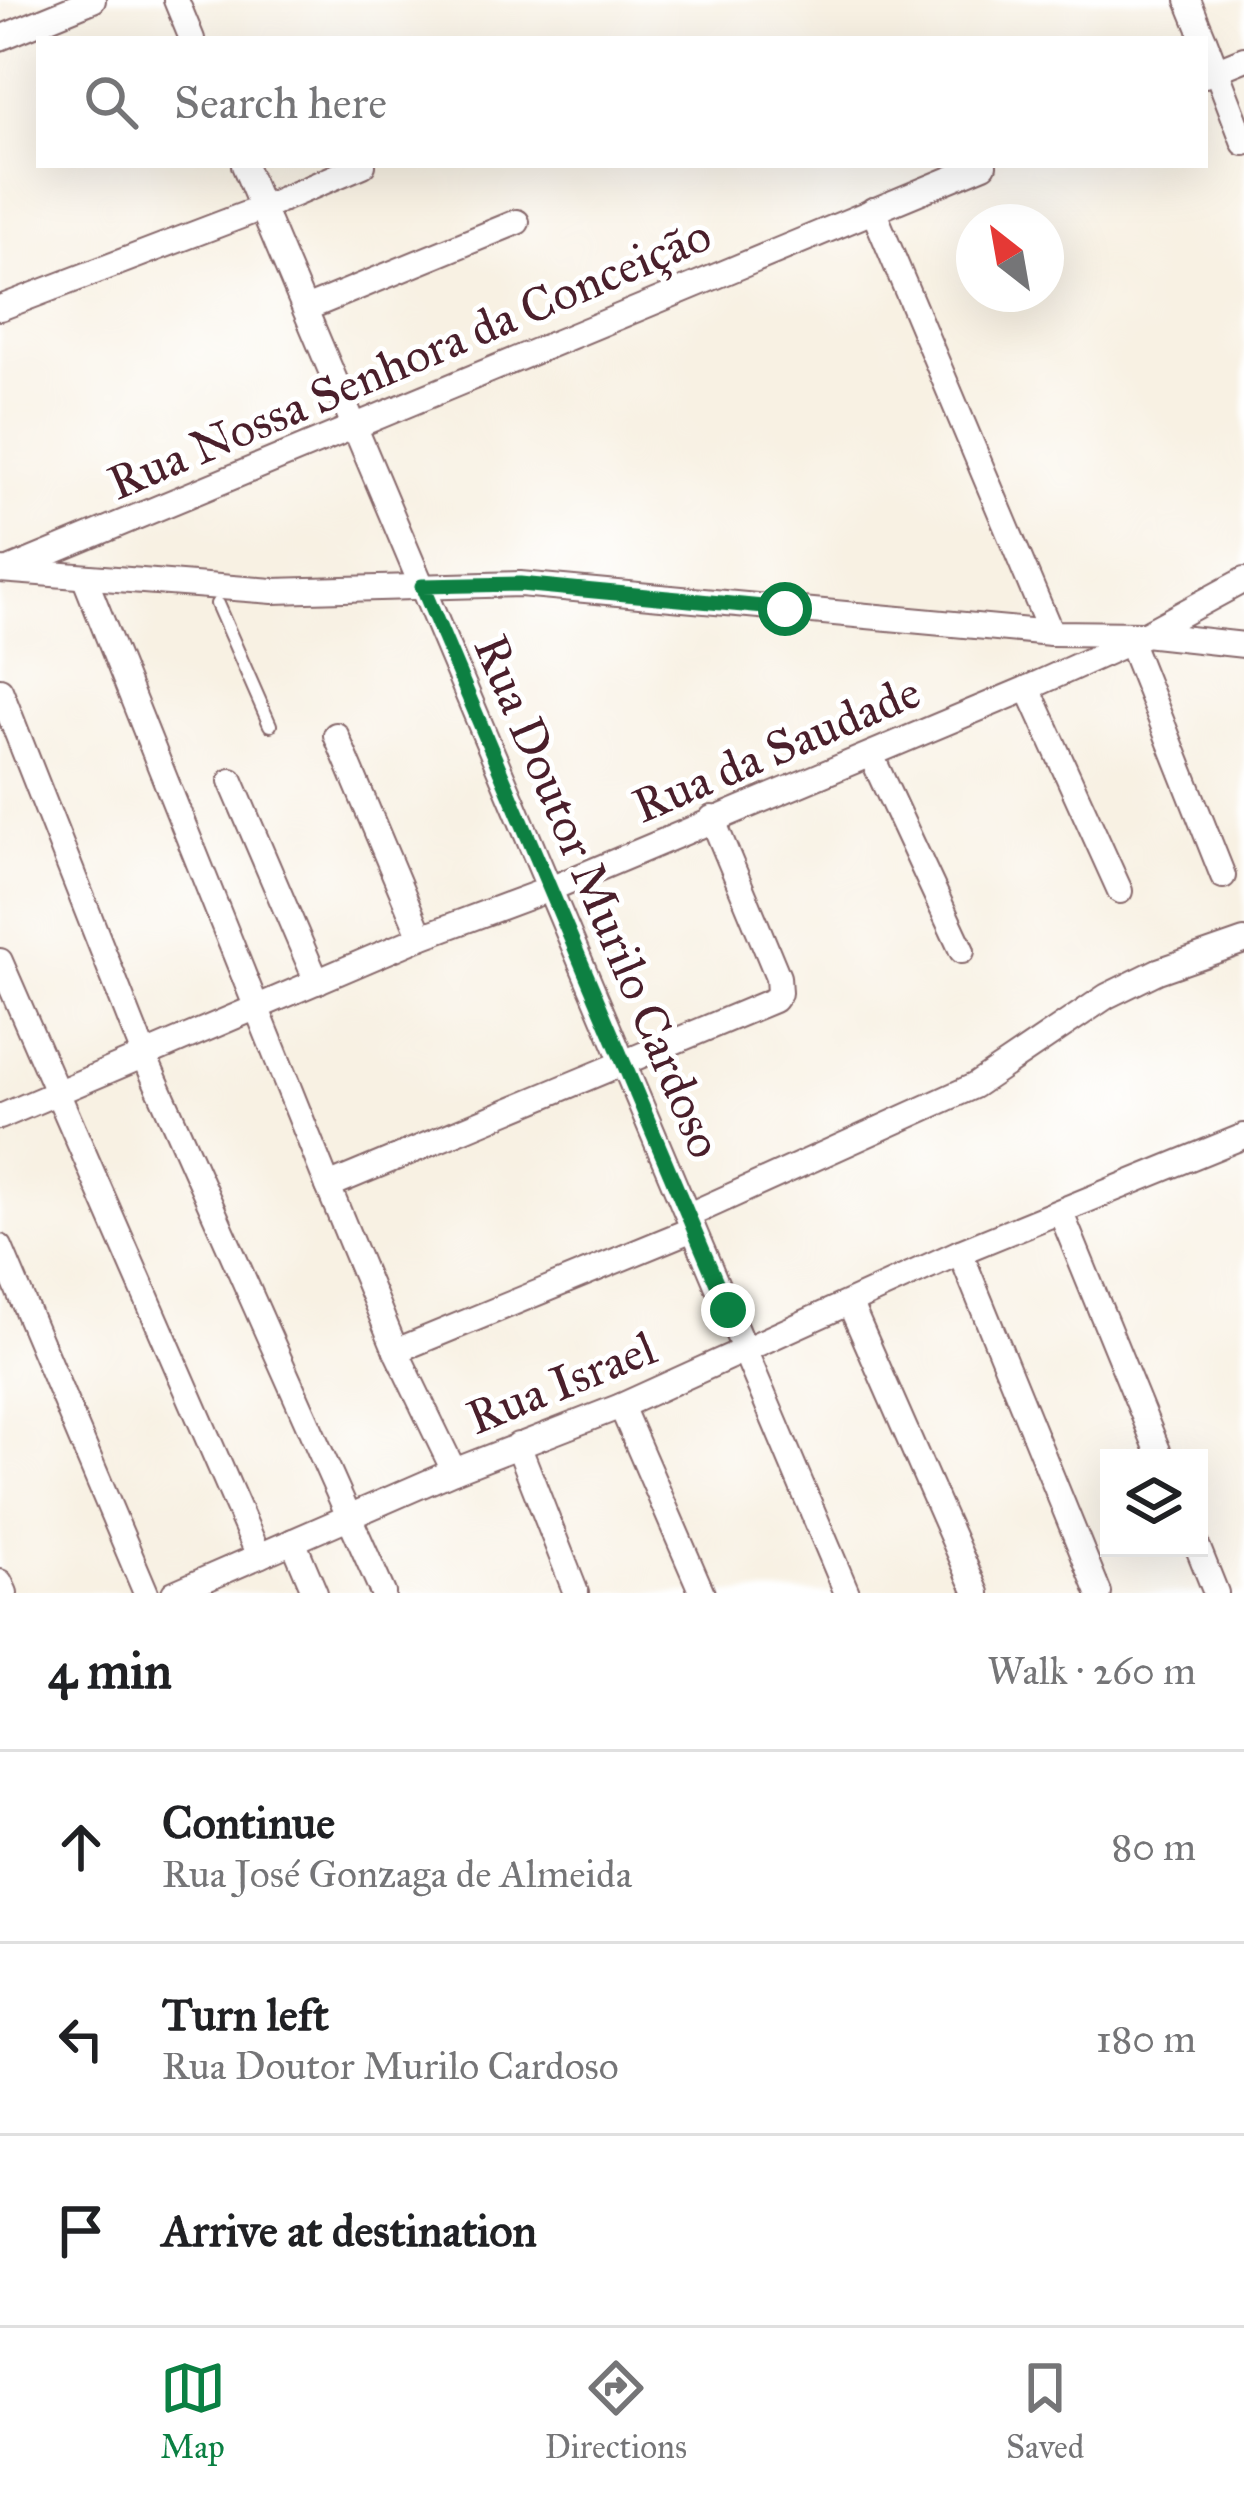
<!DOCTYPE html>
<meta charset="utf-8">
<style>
body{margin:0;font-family:"IM FELL Great Primer",serif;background:#f2f2f2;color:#202124}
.controls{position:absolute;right:36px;bottom:36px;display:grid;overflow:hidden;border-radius:0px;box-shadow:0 12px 48px #0002}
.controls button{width:108px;height:108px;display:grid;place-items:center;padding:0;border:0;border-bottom:3px solid #e0e0e0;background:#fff;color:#202124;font:60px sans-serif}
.compass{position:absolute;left:956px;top:204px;width:108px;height:108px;border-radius:50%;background:#fff;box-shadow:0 12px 48px #0002;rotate:329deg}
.stop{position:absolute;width:36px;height:36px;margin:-27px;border:9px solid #0b8043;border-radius:50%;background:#fff}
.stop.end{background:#0b8043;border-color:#fff;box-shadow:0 3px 12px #0008}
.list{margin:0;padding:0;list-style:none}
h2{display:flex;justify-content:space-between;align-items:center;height:156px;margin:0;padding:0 48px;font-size:51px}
h2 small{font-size:39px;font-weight:400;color:#757577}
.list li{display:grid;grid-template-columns:78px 1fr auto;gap:36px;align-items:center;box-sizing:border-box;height:192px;padding:0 48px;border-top:3px solid #e0e0e0}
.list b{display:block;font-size:45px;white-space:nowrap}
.list p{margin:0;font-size:39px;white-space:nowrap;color:#757577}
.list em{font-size:39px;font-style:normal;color:#757577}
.icon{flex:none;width:66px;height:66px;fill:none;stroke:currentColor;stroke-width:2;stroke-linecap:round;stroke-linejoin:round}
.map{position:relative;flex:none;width:1244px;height:1593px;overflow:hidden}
.search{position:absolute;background:#fff;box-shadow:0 12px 48px #0002;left:36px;right:36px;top:36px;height:132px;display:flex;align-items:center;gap:30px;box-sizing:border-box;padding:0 42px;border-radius:0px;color:#757577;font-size:45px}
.sheet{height:732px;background:#fff}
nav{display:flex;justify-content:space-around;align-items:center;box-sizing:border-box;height:168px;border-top:3px solid #e0e0e0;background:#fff;font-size:33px;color:#757577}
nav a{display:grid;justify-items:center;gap:6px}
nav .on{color:#0b8043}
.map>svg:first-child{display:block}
</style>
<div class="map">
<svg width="1244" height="1593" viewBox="0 0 1244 1593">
<rect width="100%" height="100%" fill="#fff"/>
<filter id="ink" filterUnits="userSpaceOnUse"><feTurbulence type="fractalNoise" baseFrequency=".00833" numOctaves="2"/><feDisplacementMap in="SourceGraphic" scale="24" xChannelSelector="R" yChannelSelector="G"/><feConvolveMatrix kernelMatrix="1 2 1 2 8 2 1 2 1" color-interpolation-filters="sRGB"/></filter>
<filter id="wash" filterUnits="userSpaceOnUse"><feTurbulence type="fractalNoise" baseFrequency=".004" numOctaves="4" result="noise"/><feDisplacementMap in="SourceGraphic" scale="48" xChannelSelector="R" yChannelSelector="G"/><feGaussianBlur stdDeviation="2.7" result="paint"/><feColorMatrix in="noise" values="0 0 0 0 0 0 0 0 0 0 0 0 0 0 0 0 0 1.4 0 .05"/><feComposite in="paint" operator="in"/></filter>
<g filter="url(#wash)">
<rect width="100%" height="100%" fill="#f8f1e3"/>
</g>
<g filter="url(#ink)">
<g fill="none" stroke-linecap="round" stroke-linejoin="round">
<g stroke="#87686b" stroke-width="16">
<polyline id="service" points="217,604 270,725"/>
</g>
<g stroke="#87686b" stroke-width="28">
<g id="minor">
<polyline points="176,0 192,39"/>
<polyline points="1188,0 1204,39"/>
<polyline points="0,38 93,0"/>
<polyline points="1205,41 1244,143"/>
<polyline points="1205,75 1244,59"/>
<polyline points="244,165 847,1593"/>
<polyline points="873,210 1051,633"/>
<polyline points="0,308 262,208 363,165"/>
<polyline points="305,309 517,222"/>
<polyline points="11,569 984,165"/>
<polyline points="0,570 273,591 520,584 1051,633 1144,634 1244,645"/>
<polyline points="85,579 328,1186 396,1351 454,1471"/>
<polyline points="1130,642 1223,876"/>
<polyline points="1028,688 1120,891"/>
<polyline points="0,690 144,1055 383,1593"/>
<polyline points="336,735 421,937"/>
<polyline points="871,755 962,951"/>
<polyline points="231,781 317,982"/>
<polyline points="0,961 259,1556"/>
<polyline points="0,1117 421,937 550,889 1028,688 1130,642 1244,580"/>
<polyline points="328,1186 774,1000 779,993 778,977 712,818"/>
<polyline points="1061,1213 1161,1458"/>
<polyline points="689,1215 974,1086 1107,996 1158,971 1244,941"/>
<polyline points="0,1247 146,1593"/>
<polyline points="960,1252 1099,1593"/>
<polyline points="850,1304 977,1593"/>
<polyline points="396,1351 693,1229"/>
<polyline points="621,1406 702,1593"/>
<polyline points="518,1445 576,1593"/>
<polyline points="293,1541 315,1593"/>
<polyline points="1198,1548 1216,1593"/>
<polyline points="0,1582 5,1593"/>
<polyline points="174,1593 454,1471 621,1406 960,1252 1244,1136"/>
</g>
</g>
<use href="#service" stroke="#fff" stroke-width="12"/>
<use href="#minor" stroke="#fff" stroke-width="24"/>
</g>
</g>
<g fill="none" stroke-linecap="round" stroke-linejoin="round" filter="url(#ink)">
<polyline stroke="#0b8043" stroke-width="15" points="728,1310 422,586 520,584 785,609"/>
</g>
<g text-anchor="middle" stroke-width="10" stroke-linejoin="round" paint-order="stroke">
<g font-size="48" fill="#4a1f2b" stroke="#fff">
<text transform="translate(409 358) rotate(-23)" y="17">Rua Nossa Senhora da Conceição</text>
<text transform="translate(776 748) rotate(-23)" y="17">Rua da Saudade</text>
<text transform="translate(599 896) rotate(67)" y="17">Rua Doutor Murilo Cardoso</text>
<text transform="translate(561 1382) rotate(-22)" y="17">Rua Israel</text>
</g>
</g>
</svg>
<div class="controls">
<button><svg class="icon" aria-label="layers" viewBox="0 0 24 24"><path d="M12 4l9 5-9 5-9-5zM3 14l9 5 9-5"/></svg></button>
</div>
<svg class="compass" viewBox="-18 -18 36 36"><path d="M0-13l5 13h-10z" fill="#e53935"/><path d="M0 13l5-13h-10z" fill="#757577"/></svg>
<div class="stop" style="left:785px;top:609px"></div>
<div class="stop end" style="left:728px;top:1310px"></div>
<div class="search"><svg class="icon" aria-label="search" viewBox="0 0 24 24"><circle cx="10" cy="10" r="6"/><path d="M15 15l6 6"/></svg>Search here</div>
</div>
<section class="sheet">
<h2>4 min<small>Walk · 260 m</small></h2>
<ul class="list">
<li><svg class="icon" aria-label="ahead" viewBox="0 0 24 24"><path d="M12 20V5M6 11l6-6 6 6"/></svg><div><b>Continue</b><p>Rua José Gonzaga de Almeida</p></div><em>80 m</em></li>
<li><svg class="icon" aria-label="left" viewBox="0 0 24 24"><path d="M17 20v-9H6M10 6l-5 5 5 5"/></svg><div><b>Turn left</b><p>Rua Doutor Murilo Cardoso</p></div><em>180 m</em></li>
<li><svg class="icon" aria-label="arrive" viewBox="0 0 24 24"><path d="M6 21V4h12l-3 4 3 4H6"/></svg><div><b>Arrive at destination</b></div></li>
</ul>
</section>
<nav>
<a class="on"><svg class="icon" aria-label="map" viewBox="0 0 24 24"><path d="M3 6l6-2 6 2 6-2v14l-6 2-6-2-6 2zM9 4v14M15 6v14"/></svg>Map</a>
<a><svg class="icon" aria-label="directions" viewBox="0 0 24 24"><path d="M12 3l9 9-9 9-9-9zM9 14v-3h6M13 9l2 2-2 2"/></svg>Directions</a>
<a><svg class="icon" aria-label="saved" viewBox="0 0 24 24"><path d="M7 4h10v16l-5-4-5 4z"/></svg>Saved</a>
</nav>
